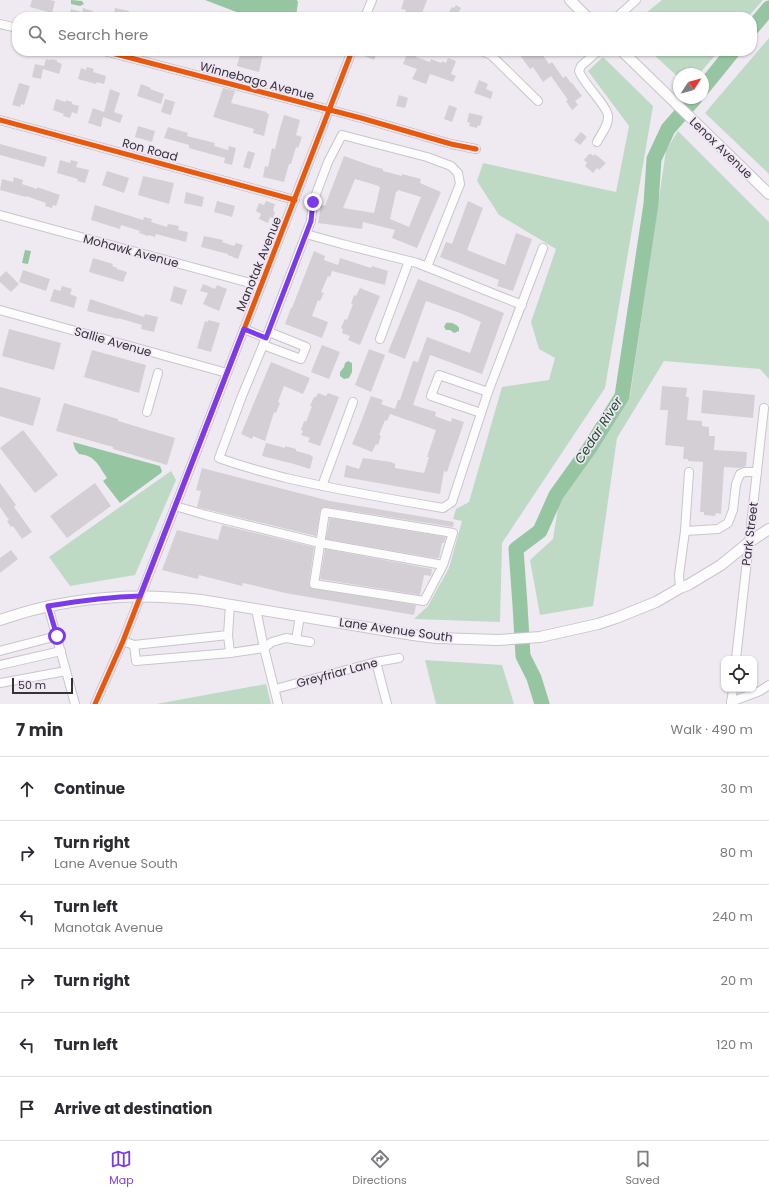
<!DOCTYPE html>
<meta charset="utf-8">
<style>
body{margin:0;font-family:Poppins,sans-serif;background:#f7f7f7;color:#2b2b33}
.controls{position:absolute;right:12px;bottom:12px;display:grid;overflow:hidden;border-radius:8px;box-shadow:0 1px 3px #0004}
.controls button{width:36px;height:36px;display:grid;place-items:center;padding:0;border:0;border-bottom:1px solid #e1e1e2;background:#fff;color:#2b2b33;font:20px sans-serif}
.compass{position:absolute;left:673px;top:68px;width:36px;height:36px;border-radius:50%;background:#fff;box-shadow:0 1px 3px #0004;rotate:54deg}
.scale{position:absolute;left:12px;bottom:10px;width:61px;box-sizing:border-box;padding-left:4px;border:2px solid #353238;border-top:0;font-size:11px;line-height:14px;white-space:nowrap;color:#353238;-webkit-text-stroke:3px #f0e6f5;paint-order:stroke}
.stop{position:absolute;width:12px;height:12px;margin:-9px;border:3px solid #7c3aed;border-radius:50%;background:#fff}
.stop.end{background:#7c3aed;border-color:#fff;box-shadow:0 1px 4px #0008}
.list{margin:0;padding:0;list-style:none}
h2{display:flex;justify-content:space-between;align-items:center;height:52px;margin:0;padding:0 16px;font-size:17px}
h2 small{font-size:13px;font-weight:400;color:#7c7c81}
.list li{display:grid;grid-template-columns:26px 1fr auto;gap:12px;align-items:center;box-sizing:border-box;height:64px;padding:0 16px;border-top:1px solid #e1e1e2}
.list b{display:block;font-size:15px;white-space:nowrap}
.list p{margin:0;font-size:13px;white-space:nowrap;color:#7c7c81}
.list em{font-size:13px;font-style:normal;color:#7c7c81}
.icon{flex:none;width:22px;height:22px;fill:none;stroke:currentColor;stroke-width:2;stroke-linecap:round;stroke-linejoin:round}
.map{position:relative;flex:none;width:769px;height:704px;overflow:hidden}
.search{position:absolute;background:#fff;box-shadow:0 1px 3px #0004;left:12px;right:12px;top:12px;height:44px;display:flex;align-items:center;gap:10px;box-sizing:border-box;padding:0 14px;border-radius:16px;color:#7c7c81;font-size:15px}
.sheet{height:436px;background:#fff}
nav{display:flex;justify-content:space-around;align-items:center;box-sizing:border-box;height:56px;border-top:1px solid #e1e1e2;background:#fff;font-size:11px;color:#7c7c81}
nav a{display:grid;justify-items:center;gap:2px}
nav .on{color:#7c3aed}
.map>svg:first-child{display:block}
</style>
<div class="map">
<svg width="769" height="704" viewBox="0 0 769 704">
<rect width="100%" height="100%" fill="#efeaf2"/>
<g fill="#bedac4">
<polygon points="662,0 763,0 748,17 641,17"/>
<polygon points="769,38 769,174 705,113"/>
<polygon points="650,51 719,51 699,74 679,74 679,78"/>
<polygon points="603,57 653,106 605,388 502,543 500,622 414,619 428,606 449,568 462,521 453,519 456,509 469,502 502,387 549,380 555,358 539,349 531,322 556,249 499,215 477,181 483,163 616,192 629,126 588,71"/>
<polygon points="678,131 769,222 769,379 760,369 664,361 617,438 593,606 540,615 530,560 553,539 559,502 630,396 666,150"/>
<polygon points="171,471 176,480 135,575 70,586 49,557"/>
<polygon points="425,660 502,665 514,704 436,704"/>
<polygon points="266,684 271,704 156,704"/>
</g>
<g fill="#96c6a1">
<polygon points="71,0 82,1 84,4 80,6 71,4"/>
<polygon points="205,0 297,0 298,2 296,17 246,17 239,13"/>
<polygon points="25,250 31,251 28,264 22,263"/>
<path d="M446 323C451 322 457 324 459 328V331L454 333 450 330H446L444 327Z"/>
<polygon points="348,361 352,363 352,372 349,378 344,379 340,376 340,372 344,367 345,363"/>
<path d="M73 442 160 466 162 471 161 473 120 503 103 481 107 478C98 465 96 456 79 454L75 449Z"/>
</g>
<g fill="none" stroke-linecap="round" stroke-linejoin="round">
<g stroke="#96c6a1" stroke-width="15">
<polyline points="752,28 769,8"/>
<polyline points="703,88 733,51"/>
<polyline points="542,704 534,678 523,656 520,605 516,549 540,531 556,495 589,449 622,396 651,204 654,159 668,129 695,98"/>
</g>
</g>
<g fill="#d3cfd5" fill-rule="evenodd">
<polygon points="32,0 49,0 55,1 52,13 30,7"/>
<polygon points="404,0 427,0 421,16 412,13 411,17 403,17 406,10 401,9"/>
<polygon points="456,5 461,8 456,17 446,17 452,7 454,8"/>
<polygon points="83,8 93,11 92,15 94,15 94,17 69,17 71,9 82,12"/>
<polygon points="115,8 129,11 127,17 113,17"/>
<polygon points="241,51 250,51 263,54 259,72 237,66"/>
<polygon points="366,51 378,51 374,60 364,56"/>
<polygon points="408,51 418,53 416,57 430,62 431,59 441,63 442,61 446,63 448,58 456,61 451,74 456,76 453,82 430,74 426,84 412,79 417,69 403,64"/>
<polygon points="517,51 540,51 549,64 552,62 563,78 566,76 571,83 572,83 582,96 575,101 578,105 572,110 566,101 568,100 551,76 543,82 533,67 530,69"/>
<polygon points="46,59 51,60 51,59 57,60 57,62 62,64 59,74 43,69 41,79 32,77 35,64 44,66"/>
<polygon points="87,67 94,69 93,72 106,76 104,84 97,82 96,84 78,79 81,68 86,70"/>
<polygon points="479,80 488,84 486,89 493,92 491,99 474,93"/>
<polygon points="19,83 30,86 24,105 21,104 20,107 12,105"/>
<polygon points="141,84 151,88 150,89 164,94 161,104 137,96"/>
<polygon points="223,88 235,91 231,103 267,112 266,113 269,114 264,136 253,133 254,129 213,117"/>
<polygon points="110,89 120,93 114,112 123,115 120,123 103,117 101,127 88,123 93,108 104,112"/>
<polygon points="399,95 408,98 405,108 396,106"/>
<polygon points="56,99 66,102 66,100 72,102 72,104 79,106 77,114 72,112 70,118 63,116 64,114 53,110"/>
<polygon points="165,99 175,102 171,115 161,112"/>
<polygon points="449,105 457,108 452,122 444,119"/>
<polygon points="469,113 483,116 480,126 478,125 477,128 469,126 470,123 467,122"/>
<polygon points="284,115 300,120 296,135 302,137 298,148 296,147 291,164 289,164 284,182 263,177 265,166 268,167 272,148 275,149 279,132"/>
<polygon points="138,126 155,131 152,142 135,137"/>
<polygon points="168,127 188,133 187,136 215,143 214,146 228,150 229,146 236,148 232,165 224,163 225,158 189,148 189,145 164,138"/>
<polygon points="581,132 587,137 580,145 574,140"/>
<polygon points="0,144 47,157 44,167 0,155"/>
<polygon points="248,151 255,153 250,169 243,167"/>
<polygon points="589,154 591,154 594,156 595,154 606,163 599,170 597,168 593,173 585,166 587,163 584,160"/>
<path d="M344 156 372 166 383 169V171L402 176V174L421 179 420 183 441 192 417 248 392 238 395 230 363 222 362 229 318 223 321 205 325 206ZM355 179 379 186 378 187H380L374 213 343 208ZM398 190 421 197 409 227 390 219 396 192H397Z"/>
<polygon points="60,160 70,163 71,160 78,162 76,167 89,170 85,183 77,181 78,179 57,173"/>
<polygon points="107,171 129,178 124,193 102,185"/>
<polygon points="143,176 174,183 169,204 138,195"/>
<polygon points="14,177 23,180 22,184 37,189 37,187 60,195 56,206 53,205 52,208 45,206 46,203 26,196 26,197 0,190 2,179 13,182"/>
<polygon points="186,192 204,197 202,207 184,203"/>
<polygon points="217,201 235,206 232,217 214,212"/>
<polygon points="266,201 275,204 273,211 275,212 273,218 270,217 268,223 259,219 261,214 256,211 259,203 264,205"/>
<polygon points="468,201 483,208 467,250 505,265 516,233 532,239 513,291 497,286 499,280 440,257 446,242 452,244"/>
<polygon points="95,205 143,220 144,217 152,219 151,222 167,227 168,224 179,226 178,230 188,232 186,242 156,234 155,237 149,235 148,236 139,233 140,231 121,225 120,229 91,220"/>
<polygon points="204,236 223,240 222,242 234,246 236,243 243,245 238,259 228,255 228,254 201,247"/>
<polygon points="314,251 325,256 324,260 338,265 340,258 371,268 372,266 388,271 385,285 332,271 330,277 328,276 321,292 324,293 320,301 318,300 312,316 328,322 322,338 285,324 291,308 292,308"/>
<polygon points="93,258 113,264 112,266 117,268 117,269 127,272 123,282 89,272"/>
<polygon points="23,270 50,279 46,291 19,282"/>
<polygon points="6,271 19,284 11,292 0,282 0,277"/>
<polygon points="418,279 504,313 482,374 430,355 413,405 436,412 435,416 451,422 452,418 464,422 447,472 444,471 440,494 344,477 346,465 359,469 363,458 391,462 395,464 395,468 424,473 429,457 427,457 436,430 390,414 387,421 385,420 379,435 381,436 378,445 376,444 372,452 352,444 358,430 371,396 383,400 381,404 395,409 398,400 400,400 413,361 418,362 427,337 470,353 481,322 460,313 426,301 405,359 388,352"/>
<polygon points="203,284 215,289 217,285 227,289 219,311 203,304 208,293 200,291"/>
<polygon points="62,286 72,289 70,294 77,297 74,308 50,301 54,289 60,291"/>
<polygon points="174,286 187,290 182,305 170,301"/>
<polygon points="360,288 380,296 360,345 348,340 350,336 342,333 343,329 341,328 345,319 347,320 353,304 351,304 354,295 356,296"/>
<polygon points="90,299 144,317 145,314 158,317 154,332 141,329 142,325 118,318 118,319 87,311"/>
<polygon points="208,320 220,323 211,352 197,348 205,321 208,322"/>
<polygon points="9,329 61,343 54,370 2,356"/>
<polygon points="322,345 340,352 329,379 311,372"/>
<polygon points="369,349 385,355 371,392 355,385"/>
<polygon points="92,350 146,365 139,393 84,377"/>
<polygon points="271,362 310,378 303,394 284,386 278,402 280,403 276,413 274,412 265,441 253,436 252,439 241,434"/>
<polygon points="662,386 687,388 686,397 689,397 687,420 702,421 702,426 709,427 709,436 715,436 714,450 747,452 746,466 740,468 724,467 721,514 716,513 715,516 704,515 704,512 700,512 703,462 688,461 688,459 683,459 684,447 665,445 668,410 660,410"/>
<polygon points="0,387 41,398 33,426 0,416"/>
<polygon points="703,390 755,395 753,418 701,413"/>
<polygon points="318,393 326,396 328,393 339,397 320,446 308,442 310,438 301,435 303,431 301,430 304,421 306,422 312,406 310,406 314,397 316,397"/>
<polygon points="64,403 118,419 118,421 175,438 167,465 113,449 113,447 56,431"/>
<polygon points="23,430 58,475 35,493 0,448"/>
<polygon points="266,443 285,448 285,446 296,449 296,451 311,455 311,456 313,457 310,469 294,464 262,456"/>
<polygon points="202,468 330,501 454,522 453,527 326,507 323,507 320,511 316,536 197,507 201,491 196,490"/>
<polygon points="0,483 16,505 14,507 32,532 22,539 13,526 11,527 7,521 9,520 0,507"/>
<polygon points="95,483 111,506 67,538 50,516"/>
<polygon points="330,518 446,537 444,543 442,543 439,558 434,558 326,539"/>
<polygon points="222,525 314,547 309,583 311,588 416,605 414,615 285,593 243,583 242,586 199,575 198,579 162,570 177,530 218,540"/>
<polygon points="325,549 432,569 431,576 424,575 420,595 320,579"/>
<polygon points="11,550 18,559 0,573 0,558"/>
</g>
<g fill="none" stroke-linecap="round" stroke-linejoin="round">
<g stroke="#c8c5cb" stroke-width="10">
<g id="minor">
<polyline points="365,17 372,0"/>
<polyline points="617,17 636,0"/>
<polyline points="0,24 17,28"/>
<polyline points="104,51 361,118 451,144 476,149"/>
<polyline points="482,51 491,55 538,101"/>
<polyline points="0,120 295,200"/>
<path d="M597 142C601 134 609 125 608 116 608 107 583 83 579 71L581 66 598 51"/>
<polyline points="0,215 261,286"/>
<polyline points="306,234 311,221 313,202 328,162 342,135 427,157 451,166 458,173 460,184 427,267"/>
<polyline points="0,310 227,373"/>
<path d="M244 329 266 338 242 396 219 458C241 466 263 472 286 478 338 490 390 499 443 508L452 502 488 392 543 248"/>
<polyline points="266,338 306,234 342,244 417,263 522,305"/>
<polyline points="380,339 409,261"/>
<polyline points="263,345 301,359 306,347 269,332"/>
<polyline points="147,412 158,373"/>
<polyline points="481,413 431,396 439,375 488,392"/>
<polyline points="322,486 353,402"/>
<polyline points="175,506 206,515 320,543 443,565 424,601 314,584 325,512 453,533 443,565"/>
<polyline points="685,531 718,529 728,523 733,510 736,484 740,474 745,472 757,472"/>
<polyline points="680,588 679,575 685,531 689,472"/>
<polyline points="230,605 228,635 230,653"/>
<polyline points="256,609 264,648 278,704"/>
<polyline points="296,640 300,616"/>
<polyline points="123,641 134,645 228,635"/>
<polyline points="134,645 136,661 230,653 264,648 272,642 286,638 310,642"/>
<polyline points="0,651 57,636"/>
<polyline points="736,659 764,408"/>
<polyline points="376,662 387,704"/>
<polyline points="0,665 61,651"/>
<polyline points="66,671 75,704"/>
<polyline points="0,683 66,671 48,606"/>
<polyline points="275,689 376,662 399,658"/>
<polyline points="731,702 760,691 769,685"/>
<polyline points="95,704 123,641 352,51"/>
<polyline points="731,704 733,689"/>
</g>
</g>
<g stroke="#c8c5cb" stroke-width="12">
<g id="major">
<polyline points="570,0 587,17"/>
<polyline points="622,51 769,194"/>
<path d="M0 620C65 597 133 592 201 600L413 635 437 638 498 640 540 637 598 624 616 618 656 602 680 588 688 585 721 565 748 543 769 529"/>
</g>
</g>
<use href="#minor" stroke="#fdfcfd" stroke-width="8"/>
<use href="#major" stroke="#fdfcfd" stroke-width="10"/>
<g stroke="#f0e6f5" stroke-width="8">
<g id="cycleway">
<polyline points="104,51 361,118 451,144 476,149"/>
<polyline points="0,120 295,200"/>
<polyline points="95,704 123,641 352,51"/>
</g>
</g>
<use href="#cycleway" stroke="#e8590c" stroke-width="5"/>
</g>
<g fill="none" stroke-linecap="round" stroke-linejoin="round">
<path stroke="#7c3aed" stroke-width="5" d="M57 636 48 606C79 601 109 597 140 596L244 329 266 338 311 221 313 202"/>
</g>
<g text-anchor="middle" stroke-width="3.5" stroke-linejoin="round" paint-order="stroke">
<g font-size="12" fill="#353238" stroke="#f0e6f5">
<text transform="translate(257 81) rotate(15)" y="4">Winnebago Avenue</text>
<text transform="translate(721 148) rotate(44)" y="4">Lenox Avenue</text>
<text transform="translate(150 150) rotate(15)" y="4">Ron Road</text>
<text transform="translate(131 251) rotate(15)" y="4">Mohawk Avenue</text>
<text transform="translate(259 264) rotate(-68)" y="4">Manotak Avenue</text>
<text transform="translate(113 342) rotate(16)" y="4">Sallie Avenue</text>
<text transform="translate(750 534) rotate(-83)" y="4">Park Street</text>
<text transform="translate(396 630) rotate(8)" y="4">Lane Avenue South</text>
<text transform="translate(337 673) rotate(-15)" y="4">Greyfriar Lane</text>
</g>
<g font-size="13" font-style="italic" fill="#1c4f29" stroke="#f0e6f5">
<text transform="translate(598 430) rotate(-57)" y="5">Cedar River</text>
</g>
</g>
</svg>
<div class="controls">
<button><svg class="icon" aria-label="locate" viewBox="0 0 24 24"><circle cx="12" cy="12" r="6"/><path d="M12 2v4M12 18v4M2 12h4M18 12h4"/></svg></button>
</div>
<svg class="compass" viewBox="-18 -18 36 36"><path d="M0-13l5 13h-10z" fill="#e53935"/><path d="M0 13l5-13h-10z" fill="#7c7c81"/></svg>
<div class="scale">50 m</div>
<div class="stop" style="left:57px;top:636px"></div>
<div class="stop end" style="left:313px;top:202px"></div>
<div class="search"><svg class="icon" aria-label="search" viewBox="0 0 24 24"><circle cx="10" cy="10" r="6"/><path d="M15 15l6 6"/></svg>Search here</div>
</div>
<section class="sheet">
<h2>7 min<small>Walk · 490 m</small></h2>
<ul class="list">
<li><svg class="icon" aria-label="ahead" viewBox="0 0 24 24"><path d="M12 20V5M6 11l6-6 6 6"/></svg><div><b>Continue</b></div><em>30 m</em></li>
<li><svg class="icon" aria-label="right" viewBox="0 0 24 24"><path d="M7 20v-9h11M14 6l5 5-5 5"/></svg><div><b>Turn right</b><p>Lane Avenue South</p></div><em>80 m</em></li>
<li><svg class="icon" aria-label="left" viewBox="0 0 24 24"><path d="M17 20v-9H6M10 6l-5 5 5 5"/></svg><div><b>Turn left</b><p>Manotak Avenue</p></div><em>240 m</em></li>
<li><svg class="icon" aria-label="right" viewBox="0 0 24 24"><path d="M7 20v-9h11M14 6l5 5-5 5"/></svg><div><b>Turn right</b></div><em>20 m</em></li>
<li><svg class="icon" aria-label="left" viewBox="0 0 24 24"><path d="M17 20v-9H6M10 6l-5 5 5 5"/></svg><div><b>Turn left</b></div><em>120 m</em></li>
<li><svg class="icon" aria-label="arrive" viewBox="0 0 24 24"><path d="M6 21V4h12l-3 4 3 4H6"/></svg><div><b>Arrive at destination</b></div></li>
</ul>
</section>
<nav>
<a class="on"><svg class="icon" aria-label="map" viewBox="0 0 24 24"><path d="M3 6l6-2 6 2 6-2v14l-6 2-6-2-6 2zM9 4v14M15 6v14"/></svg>Map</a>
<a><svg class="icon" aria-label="directions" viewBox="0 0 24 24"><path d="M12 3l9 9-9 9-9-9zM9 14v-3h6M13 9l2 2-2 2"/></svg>Directions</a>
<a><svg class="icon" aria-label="saved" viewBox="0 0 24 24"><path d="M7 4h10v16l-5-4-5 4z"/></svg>Saved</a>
</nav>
